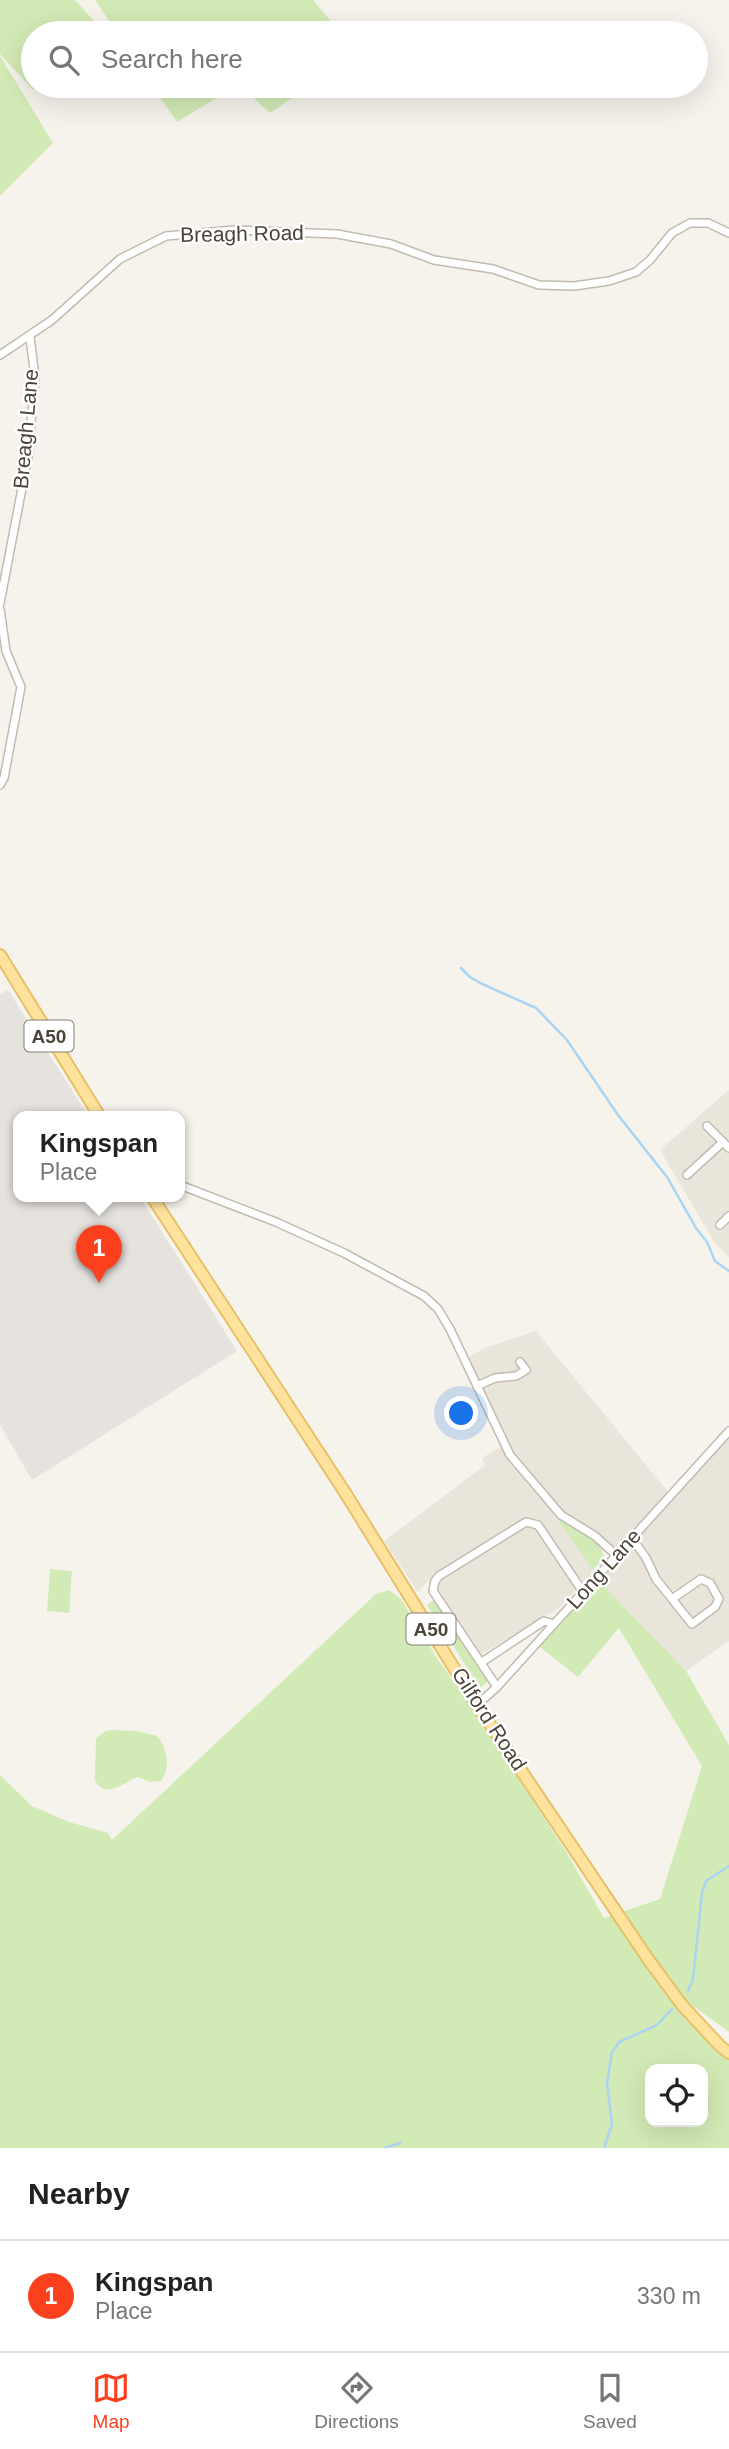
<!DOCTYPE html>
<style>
body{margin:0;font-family:Arial,sans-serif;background:#f6f6f6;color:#222}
.controls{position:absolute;right:21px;bottom:21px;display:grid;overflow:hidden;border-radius:14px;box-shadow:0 7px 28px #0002}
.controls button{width:63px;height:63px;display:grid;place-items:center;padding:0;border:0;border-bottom:2px solid #e0e0e0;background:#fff;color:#222;font:35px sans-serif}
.you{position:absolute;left:462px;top:1414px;width:24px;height:24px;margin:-18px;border:5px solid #fff;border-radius:50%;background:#1a73e8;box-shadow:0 0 0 10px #1a73e833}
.badge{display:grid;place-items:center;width:46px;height:46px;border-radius:50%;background:#fc3f1d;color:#fff;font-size:23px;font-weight:700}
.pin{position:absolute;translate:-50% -58px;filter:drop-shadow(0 2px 4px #0008)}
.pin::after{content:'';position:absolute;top:37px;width:24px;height:21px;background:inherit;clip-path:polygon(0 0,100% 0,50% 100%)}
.popup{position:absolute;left:13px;top:1111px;width:172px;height:91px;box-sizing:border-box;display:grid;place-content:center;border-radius:14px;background:#fff;filter:drop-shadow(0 2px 5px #0005);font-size:23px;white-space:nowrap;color:#767676}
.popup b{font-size:26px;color:#222}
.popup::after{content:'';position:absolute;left:50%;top:100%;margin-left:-14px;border:14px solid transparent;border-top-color:#fff}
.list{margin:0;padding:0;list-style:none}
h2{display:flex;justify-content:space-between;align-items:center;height:91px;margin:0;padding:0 28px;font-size:30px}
h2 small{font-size:23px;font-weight:400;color:#767676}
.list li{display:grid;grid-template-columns:46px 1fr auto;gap:21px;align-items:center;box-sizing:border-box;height:112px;padding:0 28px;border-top:2px solid #e0e0e0}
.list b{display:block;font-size:26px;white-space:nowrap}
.list p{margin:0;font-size:23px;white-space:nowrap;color:#767676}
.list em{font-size:23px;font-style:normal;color:#767676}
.icon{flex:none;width:38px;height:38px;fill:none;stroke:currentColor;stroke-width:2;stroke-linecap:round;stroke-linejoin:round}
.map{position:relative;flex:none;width:729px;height:2148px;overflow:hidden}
.search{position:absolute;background:#fff;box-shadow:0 7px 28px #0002;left:21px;right:21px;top:21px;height:77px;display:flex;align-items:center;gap:18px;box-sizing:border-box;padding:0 24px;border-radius:38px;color:#767676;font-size:26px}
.sheet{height:203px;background:#fff}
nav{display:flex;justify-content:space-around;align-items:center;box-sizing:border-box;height:98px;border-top:2px solid #e0e0e0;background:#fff;font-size:19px;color:#767676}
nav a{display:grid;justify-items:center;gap:4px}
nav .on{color:#fc3f1d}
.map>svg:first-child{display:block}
</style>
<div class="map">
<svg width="729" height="2148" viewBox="0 0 729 2148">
<rect width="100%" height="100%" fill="#f6f3ec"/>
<g fill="#eae5da">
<polygon points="729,1090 729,1257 715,1243 660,1150"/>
<polygon points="536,1331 669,1493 620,1546 611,1546 592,1529 565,1514 524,1466 512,1449 477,1378 469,1357 485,1348"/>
<polygon points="729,1437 729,1641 686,1671 596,1578 606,1570"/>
<polygon points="501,1446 510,1462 546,1503 595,1573 556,1610 475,1658 428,1581 418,1592 384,1541 485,1465 482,1458"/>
</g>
<polygon fill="#e6e2dd" points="8,990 89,1117 18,1117 18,1197 140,1197 237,1351 32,1480 0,1425 0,994"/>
<g fill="#d2eab5" fill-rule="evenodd">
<polygon points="0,0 75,0 105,33 33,33 33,86 39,86 33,90 0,54"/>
<polygon points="95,0 313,0 341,33 117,33"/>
<polygon points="0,56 53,143 0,196"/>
<polygon points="152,86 236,86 177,122"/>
<polygon points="241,86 310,86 270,113"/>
<path d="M557 1519C574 1525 601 1539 604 1557L593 1570Z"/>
<polygon points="50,1569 72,1571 69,1613 47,1611"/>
<path d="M596 1578 686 1671 729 1745V2032L653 1977 729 2058V2148H0V1775L32 1806 69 1822 108 1833 112 1840 376 1594 389 1590 401 1599 436 1657 477 1714 568 1855 604 1918 660 1899 702 1766 619 1628 578 1677 536 1644ZM650 2069H703V2122H650Z"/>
<polygon points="435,1599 489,1680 480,1688 427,1605"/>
<path d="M111 1730 137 1731 157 1736C167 1747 171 1768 161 1781L151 1782 137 1777C123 1783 105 1800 95 1780L96 1739 105 1731Z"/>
</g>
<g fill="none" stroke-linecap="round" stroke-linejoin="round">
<g stroke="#a9d4f2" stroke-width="2.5">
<polyline points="461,968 470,977 480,983 536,1008 567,1040 618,1115 667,1177 696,1228 707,1242 715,1261 729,1271"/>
<polyline points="688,1991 693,1979 702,1893 706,1881 729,1866"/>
<polyline points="385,2148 400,2143"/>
<polyline points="604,2148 612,2124 607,2083 612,2052 619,2042 657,2025 672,2009"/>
</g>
<g stroke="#c2bbae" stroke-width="10">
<g id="street">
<polyline points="0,355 52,320 120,259 166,236 234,230 337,234 391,244 434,260 493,269 539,285 574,286 609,281 636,272 650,260 672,233 690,223 708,223 729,233"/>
<polyline points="0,603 28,457 35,377 30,337"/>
<polyline points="0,609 6,651 21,687 4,778 0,785"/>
<polyline points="707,1126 729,1148"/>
<polyline points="687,1175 723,1142"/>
<polyline points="180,1185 276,1222 344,1253 424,1296 438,1309 450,1329 510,1455 561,1515 595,1536 616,1555"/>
<polyline points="720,1225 729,1216"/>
<polyline points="477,1386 495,1378 516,1376 526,1370 520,1362"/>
<polyline points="632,1538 646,1558 656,1579 692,1624 715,1607 719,1599 710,1583 701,1579 672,1599"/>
<polyline points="482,1662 544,1621 554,1624"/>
<polyline points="497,1687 433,1591 435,1581 439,1576 526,1522 538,1525 583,1592"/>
<polyline points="477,1705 497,1687 729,1431"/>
</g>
</g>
<g stroke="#e6c16a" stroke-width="14">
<g id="primary">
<polyline points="0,955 100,1117"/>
<polyline points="152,1197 344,1491 477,1705 648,1959 682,2005 720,2046 729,2053"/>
</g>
</g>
<use href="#street" stroke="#fff" stroke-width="7"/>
<use href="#primary" stroke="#ffe39c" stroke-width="10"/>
</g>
<g text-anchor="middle" stroke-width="5" stroke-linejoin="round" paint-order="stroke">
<g fill="#fff" stroke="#817c74" stroke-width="2">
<rect x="24.5" y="1020.5" width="49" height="31" rx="5"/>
<rect x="406.5" y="1613.5" width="49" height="31" rx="5"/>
</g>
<g font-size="19" font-weight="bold" fill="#4b4439">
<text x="49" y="1043">A50</text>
<text x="431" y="1636">A50</text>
</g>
<g font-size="21" fill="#4b4439" stroke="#fff">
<text transform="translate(242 234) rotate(-1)" y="7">Breagh Road</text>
<text transform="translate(26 429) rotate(-85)" y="7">Breagh Lane</text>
<text transform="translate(604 1569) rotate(-48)" y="7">Long Lane</text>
<text transform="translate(489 1719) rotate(57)" y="7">Gilford Road</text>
</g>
</g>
</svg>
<div class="controls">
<button><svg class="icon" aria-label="locate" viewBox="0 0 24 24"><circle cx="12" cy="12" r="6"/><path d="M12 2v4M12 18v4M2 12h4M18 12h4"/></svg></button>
</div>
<div class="you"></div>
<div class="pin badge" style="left:99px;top:1283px">1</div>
<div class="popup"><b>Kingspan</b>Place</div>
<div class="search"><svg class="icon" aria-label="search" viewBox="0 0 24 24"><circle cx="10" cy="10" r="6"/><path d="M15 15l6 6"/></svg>Search here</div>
</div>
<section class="sheet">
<h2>Nearby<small></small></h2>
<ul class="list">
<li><span class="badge">1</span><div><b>Kingspan</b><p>Place</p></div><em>330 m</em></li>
</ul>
</section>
<nav>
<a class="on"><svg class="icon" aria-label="map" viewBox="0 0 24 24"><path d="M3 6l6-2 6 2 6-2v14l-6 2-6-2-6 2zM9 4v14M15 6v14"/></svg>Map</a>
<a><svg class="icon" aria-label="directions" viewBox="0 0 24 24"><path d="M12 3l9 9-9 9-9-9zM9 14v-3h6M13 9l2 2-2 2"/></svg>Directions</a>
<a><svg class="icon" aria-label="saved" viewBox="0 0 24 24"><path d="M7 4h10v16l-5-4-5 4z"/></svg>Saved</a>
</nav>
